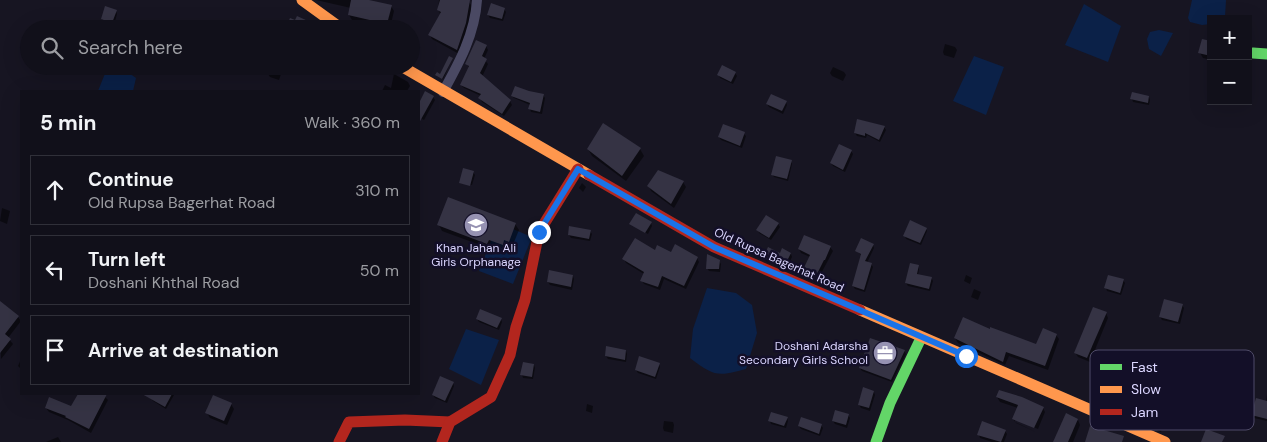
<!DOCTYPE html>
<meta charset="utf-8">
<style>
body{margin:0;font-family:"DM Sans",sans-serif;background:#1a1923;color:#f1f3f6}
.controls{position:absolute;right:15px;top:15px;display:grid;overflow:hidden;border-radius:0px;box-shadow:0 5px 20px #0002}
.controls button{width:45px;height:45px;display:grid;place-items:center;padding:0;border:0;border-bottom:1px solid #303039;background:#11101a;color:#f1f3f6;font:25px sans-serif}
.stop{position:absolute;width:15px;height:15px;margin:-11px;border:4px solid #1a73e8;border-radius:50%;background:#fff}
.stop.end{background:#1a73e8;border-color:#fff;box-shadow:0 1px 5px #0008}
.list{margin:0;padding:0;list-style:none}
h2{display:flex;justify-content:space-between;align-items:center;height:65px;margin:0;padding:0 20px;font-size:21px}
h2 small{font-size:16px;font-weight:400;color:#9c9da2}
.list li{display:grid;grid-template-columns:32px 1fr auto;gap:15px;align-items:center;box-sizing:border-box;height:70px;margin:0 10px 10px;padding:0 10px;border:1px solid #303039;border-radius:0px}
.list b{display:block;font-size:19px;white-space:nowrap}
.list p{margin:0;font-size:16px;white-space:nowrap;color:#9c9da2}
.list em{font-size:16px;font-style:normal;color:#9c9da2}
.icon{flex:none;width:28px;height:28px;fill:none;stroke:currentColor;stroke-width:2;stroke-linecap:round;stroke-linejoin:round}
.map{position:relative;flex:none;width:1267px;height:442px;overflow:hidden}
.search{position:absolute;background:#11101a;box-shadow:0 5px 20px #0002;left:20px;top:20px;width:400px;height:55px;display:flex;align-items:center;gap:12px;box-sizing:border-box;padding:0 18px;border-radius:28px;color:#9c9da2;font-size:19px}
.panel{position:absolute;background:#11101a;box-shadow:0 5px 20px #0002;left:20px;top:90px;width:400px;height:305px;border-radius:0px}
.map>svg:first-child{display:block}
</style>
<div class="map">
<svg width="1267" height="442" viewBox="0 0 1267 442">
<rect width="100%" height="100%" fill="#171522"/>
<g fill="#0b2148">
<polygon points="1192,0 1226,0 1225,17 1224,19 1211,19 1211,24 1202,25 1190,22 1188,18"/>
<polygon points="1084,4 1121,26 1108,62 1065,45"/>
<polygon points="1159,30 1173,33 1161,56 1149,49 1147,39 1150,32"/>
<polygon points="974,56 1004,67 986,115 953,101"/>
<polygon points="108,66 119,66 136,78 133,91 98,91"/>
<polygon points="498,223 532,237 513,284 479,271"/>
<path d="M707 288 736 293 752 305 757 333 746 369C717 377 714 376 690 358L693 329Z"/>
<polygon points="466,329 499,340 481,385 449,369"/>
</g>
<g fill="#0007">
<polygon points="316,0 363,0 391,6 394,11 390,28 352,20 349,15 351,8"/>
<polygon points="439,0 467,0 472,6 468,28 459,54 432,39 430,35 441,15 438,10"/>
<polygon points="491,5 504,9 506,12 503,21 490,18 488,15"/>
<polygon points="116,11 117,14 114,25 104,22 102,19"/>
<polygon points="307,22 309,25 307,29 290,29 288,25"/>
<polygon points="1211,42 1211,60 1203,58 1200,53"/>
<polygon points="945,44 955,47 957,50 954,58 944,55 943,52"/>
<polygon points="486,46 488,50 484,59 488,64 482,77 510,101 512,105 504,116 482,102 480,98 481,96 464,88 461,85 469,68 467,64"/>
<polygon points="452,59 443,79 437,76 440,76"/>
<polygon points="271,66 280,68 282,71 279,80 270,77 268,74"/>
<polygon points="366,66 385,66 385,67 380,75"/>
<polygon points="833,67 844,72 846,75 843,81 832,76 830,73"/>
<polygon points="735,73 737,76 733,84 720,78 719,75"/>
<polygon points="394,74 408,82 410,86 407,91 382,91 385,85 391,88"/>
<polygon points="426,93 433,97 435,100 424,120 419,117 419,105"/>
<polygon points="543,95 545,98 542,114 531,112 530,109 530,105 514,98 512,96"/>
<polygon points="1149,97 1150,100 1149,105 1133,102 1132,99"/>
<polygon points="786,102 787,105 783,114 769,107 767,104"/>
<polygon points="884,127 886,130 880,142 867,135 866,138 857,136 855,133"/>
<polygon points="744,134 746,136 742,148 721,140 719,137"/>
<polygon points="588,149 640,149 644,156 626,181 592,156"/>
<polygon points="851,151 853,154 845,172 833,166 831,163"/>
<polygon points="791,161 792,164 788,181 774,177 772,174"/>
<polygon points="463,169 473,172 475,175 472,185 460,183"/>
<polygon points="683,182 686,187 674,208 651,191 649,186"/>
<polygon points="582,183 586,187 583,192 579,188"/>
<polygon points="2,208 10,211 7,224 0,221"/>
<polygon points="636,214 651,223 652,226 648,234 631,224 631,226 631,224"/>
<polygon points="515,224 519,230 512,247 508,245 506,250 492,245 491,249 442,231 439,225"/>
<polygon points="778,224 780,227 771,240 759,233 758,230"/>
<polygon points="926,229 927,231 921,245 906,239 905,236"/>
<polygon points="590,231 592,234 590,241 571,238 569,235"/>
<polygon points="873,245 874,248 867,263 871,264 873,267 865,292 855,289 853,286 862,256 857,251"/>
<polygon points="830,247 833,251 816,283 805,278 802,274 810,257 801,253 799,249"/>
<polygon points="656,251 697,258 699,262 686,289 664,279 660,290 644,284 642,281 644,274 626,263 624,259"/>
<polygon points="780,254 791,254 792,257 786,269 766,261 764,258"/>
<polygon points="719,261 721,264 720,272 709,271 707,268"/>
<polygon points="918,266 919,269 918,275 932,279 933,281 930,291 908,286 906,283"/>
<polygon points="550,272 573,276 574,279 572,290 550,285 548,282"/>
<polygon points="966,275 972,278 970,284 964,281"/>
<polygon points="1123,280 1125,283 1121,295 1107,291 1106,288"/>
<polygon points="974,289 981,292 978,300 971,297"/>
<polygon points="0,303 18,317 21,321 8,338 13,344 1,359"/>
<polygon points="1182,305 1184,308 1180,324 1162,320 1160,317"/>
<polygon points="1106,313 1108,318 1090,362 1078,357 1075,352"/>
<polygon points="477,319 501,319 502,322 499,330 479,322"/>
<polygon points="990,330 1037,346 1056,335 1059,339 1048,370 1009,356 1005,365 958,343 955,338"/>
<polygon points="626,351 627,354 626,362 608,359 606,356"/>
<polygon points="904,351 906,354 892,382 862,371 860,368"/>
<polygon points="21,359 21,369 18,366"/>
<polygon points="659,364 660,367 656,379 638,373 636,370"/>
<polygon points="534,365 535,368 533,379 523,378 522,375"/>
<polygon points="453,383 454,386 447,403 435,398 433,395"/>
<polygon points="874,392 875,395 870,411 861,408 859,405"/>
<polygon points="79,394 102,394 108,400 91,433 68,420 49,412 46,408 72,408"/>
<polygon points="154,394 173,394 174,395 166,409 153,401 151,398"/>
<polygon points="1267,394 1267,421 1254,418 1252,415 1266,402"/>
<polygon points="997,397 1043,408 1045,412 1038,429 1015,419 1015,422 1036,432 1016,423 1013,419 1018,408 1000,402"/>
<polygon points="231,404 234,409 227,425 210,418 207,413"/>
<polygon points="587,404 593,406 592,413 586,411"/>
<polygon points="848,415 850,418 847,428 835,424 833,421"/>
<polygon points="1130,416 1145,421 1163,419 1164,422 1161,432 1131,419"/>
<polygon points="787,418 788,421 786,428 771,424 770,421"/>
<polygon points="1078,420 1080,425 1073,442 1055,442"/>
<polygon points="664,421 673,422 674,425 673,433 664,431 663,428"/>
<polygon points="821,425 823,428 820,436 801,429 799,426"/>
<polygon points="1005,431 1007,434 1004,442 992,442 980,438 979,435"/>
<polygon points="58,437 61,442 46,442"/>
</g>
<g fill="#353344">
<polygon points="351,0 369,0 392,5 387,24 348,15"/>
<polygon points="440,0 470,0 466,23 457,50 428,35 441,12 437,10"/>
<polygon points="491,3 505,8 502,19 487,15"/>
<polygon points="105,6 117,10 112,23 101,19"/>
<polygon points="297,16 308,21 304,29 295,29 287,25 290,18 295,20"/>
<polygon points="1202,39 1211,41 1211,56 1198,53"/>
<polygon points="476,40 487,45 482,56 487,59 480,73 511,100 502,114 478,98 481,94 460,85 469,66 465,64"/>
<polygon points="449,56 453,58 442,79 435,75 437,72 440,74"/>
<polygon points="722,65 736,72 731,82 717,75"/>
<polygon points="515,86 529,91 544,94 540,112 528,109 530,103 511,96"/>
<polygon points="425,91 434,96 419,123 419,103"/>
<polygon points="1132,92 1149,96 1148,103 1130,99"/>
<polygon points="771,94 787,101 782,111 766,104"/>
<polygon points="857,119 885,126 879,140 865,133 865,136 854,133"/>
<polygon points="603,123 641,148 622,176 587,149"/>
<polygon points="723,124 745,132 740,146 718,137"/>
<polygon points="839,144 852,150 843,170 830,163"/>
<polygon points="776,156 792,160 787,179 771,175"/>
<polygon points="463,168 474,171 470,186 459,183"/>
<polygon points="658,170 684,181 671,204 647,186"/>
<polygon points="448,197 516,223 509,242 504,240 503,245 489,240 487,244 437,225"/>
<polygon points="636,213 652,222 645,233 629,224"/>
<polygon points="766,215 779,223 769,238 756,230"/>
<polygon points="910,220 927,228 920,243 903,236"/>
<polygon points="569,226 591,230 589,239 568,235"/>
<polygon points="804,235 831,246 825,260 824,260 814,280 801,274 810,255 798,249"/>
<polygon points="635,238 655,250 657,245 671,252 675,244 698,257 684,286 662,276 658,287 640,281 644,272 622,259"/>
<polygon points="861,238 874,244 865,261 872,263 864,290 852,286 861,254 855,251"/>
<polygon points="768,247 780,253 782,248 791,253 784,267 763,258"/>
<polygon points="707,254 720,260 719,269 706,269"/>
<polygon points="910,263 919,265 917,274 932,277 929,289 905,283"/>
<polygon points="549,270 573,275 571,287 547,282"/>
<polygon points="1108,275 1124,279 1120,293 1104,288"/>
<polygon points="1164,299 1183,304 1178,322 1159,317"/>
<polygon points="0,301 19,316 5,334 11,339 0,353"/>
<polygon points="1093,307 1107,312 1087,358 1074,353"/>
<polygon points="480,309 502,318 497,328 476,319"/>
<polygon points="963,317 990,329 990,327 1036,344 1043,328 1057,334 1045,366 1006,352 1003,362 954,338"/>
<polygon points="870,338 905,350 891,380 859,368"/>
<polygon points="606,346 626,350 625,360 605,356"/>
<polygon points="639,356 660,363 655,377 635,370"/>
<polygon points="523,362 534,364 532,377 520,375"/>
<polygon points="440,376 454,382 445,401 432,395"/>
<polygon points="863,387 874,391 869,408 858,405"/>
<polygon points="999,390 1022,397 1044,407 1034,428 1012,419 1018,405 996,397"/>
<polygon points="78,394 107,394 89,429 65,417 66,416 45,408 49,397 71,406"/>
<polygon points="142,394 172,394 165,407"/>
<polygon points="213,395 232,403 224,421 205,413"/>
<polygon points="1256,398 1267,401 1267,419 1251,415"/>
<polygon points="835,410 849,414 846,425 832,421"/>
<polygon points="771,412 788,417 784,426 768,421"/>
<polygon points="1147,412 1163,418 1160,430 1128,416 1129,413 1144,419"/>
<polygon points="1066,413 1078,419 1068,442 1053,442"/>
<polygon points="801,417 822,424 819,434 798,426"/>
<polygon points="982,421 1006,430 1001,442 977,435"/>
<polygon points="1090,426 1124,436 1122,442 1085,442"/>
<polygon points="1206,429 1225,436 1222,442 1201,442"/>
</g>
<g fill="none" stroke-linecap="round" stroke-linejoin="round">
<path stroke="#4a4963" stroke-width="10" d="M443 92C459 63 475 34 477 0"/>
<g stroke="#63d668" stroke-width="11">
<polyline points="1253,53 1267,54"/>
<polyline points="876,442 890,403 921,338"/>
</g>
<g stroke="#ff974d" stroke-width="11">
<polyline points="302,0 342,29"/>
<polyline points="401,66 589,175"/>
<polyline points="860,310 1165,442"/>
</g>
<g stroke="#b3261e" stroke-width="11">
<polyline points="589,175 714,247 860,310"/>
<polyline points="339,442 349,422 405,420 450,422"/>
<polyline points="442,442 450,422 491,397 510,355 516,327 525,300 539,232 578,169"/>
</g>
</g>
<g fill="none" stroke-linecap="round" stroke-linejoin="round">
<polyline stroke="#1a73e8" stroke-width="6" points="539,232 578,169 714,247 966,356"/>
</g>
<defs>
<g id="school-disc" transform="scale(1.25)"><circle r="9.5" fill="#9692b2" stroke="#130f28"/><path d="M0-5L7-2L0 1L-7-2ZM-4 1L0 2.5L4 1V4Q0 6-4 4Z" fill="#fff"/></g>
<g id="office-disc" transform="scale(1.25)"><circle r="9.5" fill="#9692b2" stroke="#130f28"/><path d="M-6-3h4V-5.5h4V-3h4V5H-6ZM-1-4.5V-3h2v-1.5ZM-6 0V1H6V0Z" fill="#fff"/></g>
</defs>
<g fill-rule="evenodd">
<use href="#school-disc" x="476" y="225"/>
<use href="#office-disc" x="885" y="353"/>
</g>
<g text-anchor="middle" stroke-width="5" stroke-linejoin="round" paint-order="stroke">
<g font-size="12" fill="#dbd6ff" stroke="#130f28">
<text x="476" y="252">Khan Jahan Ali<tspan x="476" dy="14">Girls Orphanage</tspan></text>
<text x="868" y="350" text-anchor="end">Doshani Adarsha<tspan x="868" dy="14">Secondary Girls School</tspan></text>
</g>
<g font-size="12" fill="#dbd6ff" stroke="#130f28">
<text transform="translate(779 260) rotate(24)" y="4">Old Rupsa Bagerhat Road</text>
</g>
</g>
<rect x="1090" y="350" width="164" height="80" rx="8" fill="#130f28" stroke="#4f4b68" stroke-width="1"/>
<rect x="1100" y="364" width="22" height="6" fill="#63d668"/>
<rect x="1100" y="386" width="22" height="7" fill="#ff974d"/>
<rect x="1100" y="409" width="22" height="6" fill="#b3261e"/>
<g font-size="14" fill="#dbd6ff">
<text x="1131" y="372">Fast</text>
<text x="1131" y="394">Slow</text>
<text x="1131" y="417">Jam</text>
</g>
</svg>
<div class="controls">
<button>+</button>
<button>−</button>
</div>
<div class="stop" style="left:966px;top:356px"></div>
<div class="stop end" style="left:539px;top:232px"></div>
<div class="search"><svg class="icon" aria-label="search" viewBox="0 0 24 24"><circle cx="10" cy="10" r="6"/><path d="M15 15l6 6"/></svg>Search here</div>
<section class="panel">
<h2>5 min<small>Walk · 360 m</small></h2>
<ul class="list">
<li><svg class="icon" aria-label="ahead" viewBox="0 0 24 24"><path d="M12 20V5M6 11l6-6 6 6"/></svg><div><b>Continue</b><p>Old Rupsa Bagerhat Road</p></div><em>310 m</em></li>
<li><svg class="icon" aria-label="left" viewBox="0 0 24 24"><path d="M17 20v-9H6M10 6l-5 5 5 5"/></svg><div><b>Turn left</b><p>Doshani Khthal Road</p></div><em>50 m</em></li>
<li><svg class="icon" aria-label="arrive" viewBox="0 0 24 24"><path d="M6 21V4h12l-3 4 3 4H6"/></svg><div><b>Arrive at destination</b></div></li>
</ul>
</section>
</div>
